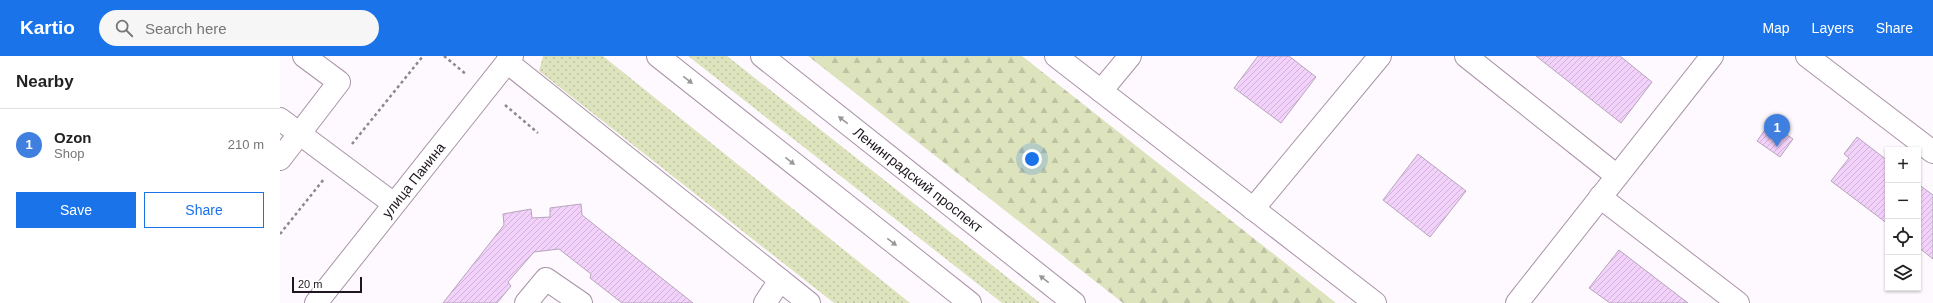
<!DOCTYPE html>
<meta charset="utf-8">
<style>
body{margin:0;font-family:Helvetica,sans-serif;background:#f6f6f6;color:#222}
.controls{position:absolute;right:12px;bottom:12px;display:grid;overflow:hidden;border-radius:0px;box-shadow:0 1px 3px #0004}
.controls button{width:36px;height:36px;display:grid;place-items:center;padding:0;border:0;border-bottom:1px solid #e0e0e0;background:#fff;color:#222;font:20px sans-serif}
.scale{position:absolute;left:12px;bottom:10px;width:70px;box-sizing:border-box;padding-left:4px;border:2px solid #1f171f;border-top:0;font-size:11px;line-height:14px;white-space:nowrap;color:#1f171f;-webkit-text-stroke:3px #fff;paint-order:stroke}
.you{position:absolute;left:752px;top:103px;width:14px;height:14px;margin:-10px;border:3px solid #fff;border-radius:50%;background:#1a73e8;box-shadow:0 0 0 6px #1a73e833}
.badge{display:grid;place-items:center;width:26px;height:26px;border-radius:50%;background:#1a73e8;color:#fff;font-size:13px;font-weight:700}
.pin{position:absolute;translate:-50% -33px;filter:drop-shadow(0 1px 2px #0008)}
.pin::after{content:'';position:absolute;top:21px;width:14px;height:12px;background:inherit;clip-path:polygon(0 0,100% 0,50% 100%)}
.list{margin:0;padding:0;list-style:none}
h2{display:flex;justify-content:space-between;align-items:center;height:52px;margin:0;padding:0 16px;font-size:17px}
h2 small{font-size:13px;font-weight:400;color:#767676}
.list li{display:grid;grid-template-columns:26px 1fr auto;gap:12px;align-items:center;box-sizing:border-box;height:72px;padding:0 16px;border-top:1px solid #e0e0e0}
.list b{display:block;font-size:15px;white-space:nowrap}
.list p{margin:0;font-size:13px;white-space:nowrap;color:#767676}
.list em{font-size:13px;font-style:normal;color:#767676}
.actions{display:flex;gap:8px;padding:12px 16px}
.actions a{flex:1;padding:9px 0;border:1px solid #1a73e8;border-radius:0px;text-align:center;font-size:14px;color:#1a73e8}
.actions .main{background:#1a73e8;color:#fff}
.icon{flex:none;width:22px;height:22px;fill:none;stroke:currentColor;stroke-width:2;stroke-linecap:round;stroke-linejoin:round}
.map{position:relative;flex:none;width:1653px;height:247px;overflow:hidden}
header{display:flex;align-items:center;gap:24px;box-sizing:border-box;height:56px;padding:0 20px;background:#1a73e8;color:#fff}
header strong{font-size:19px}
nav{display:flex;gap:22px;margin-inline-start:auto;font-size:14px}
.search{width:280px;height:36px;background:#f6f6f6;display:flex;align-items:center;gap:10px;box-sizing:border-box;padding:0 14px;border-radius:22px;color:#767676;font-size:15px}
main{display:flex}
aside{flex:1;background:#fff}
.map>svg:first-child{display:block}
</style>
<header>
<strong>Kartio</strong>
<div class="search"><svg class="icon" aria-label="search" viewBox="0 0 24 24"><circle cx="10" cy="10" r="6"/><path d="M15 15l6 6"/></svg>Search here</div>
<nav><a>Map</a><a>Layers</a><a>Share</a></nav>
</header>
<main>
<aside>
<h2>Nearby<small></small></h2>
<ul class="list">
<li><span class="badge" style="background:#3f7fe0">1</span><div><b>Ozon</b><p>Shop</p></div><em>210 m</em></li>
</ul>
<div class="actions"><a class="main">Save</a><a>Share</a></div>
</aside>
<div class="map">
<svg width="1653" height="247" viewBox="0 0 1653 247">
<defs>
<pattern id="grass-dots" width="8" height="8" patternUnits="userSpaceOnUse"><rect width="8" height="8" fill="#dde3bd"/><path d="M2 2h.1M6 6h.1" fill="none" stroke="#bdc2a2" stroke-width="1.8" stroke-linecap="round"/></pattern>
<pattern id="forest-firs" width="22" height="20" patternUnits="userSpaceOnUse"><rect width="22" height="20" fill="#dde3bd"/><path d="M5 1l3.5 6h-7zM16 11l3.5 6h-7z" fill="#bdc2a2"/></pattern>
<pattern id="building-hatch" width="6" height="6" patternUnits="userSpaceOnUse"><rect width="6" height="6" fill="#f2d1fa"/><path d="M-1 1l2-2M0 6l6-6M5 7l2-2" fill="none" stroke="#cfb3d6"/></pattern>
</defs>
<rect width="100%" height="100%" fill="#fef9fe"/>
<g fill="url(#grass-dots)">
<polygon points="263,0 323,0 630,247 554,247 259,15"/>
<polygon points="408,0 447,0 760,247 722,247"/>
</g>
<polygon fill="url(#forest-firs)" points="528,0 742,0 1056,247 843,247"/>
<g fill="url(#building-hatch)" stroke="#b7a5bc">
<polygon points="978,0 1009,0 1036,21 1001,67 954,32"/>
<polygon points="1256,0 1340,0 1372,26 1341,67"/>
<polygon points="1490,67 1513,83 1500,101 1477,85"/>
<polygon points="1577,81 1608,105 1608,168 1551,125 1569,102 1564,98"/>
<polygon points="1138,98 1186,135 1150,181 1103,144"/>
<polygon points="1638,128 1653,139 1653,203 1638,191"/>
<polygon points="301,148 302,159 413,247 342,247 310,222 311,218 279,193 254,196 228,226 231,230 217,247 163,247 224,169 223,158 251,153 252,162 270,161 270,152"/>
<polygon points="1339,194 1408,247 1330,247 1309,232"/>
</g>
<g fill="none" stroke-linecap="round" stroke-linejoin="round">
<g stroke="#a993a8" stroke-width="24">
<g id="minor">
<polyline points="776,0 1095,247"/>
<polyline points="1186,0 1337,120"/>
<polyline points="1527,0 1653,96"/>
<polyline points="227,6 529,247"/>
<polyline points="821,35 850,0"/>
<polyline points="0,63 114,148"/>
<polyline points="0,103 59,26 24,0"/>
<polyline points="1320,141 1458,247"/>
<polyline points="973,153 1100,0"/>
<path id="s1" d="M36 247 232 0"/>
<polyline points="246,247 266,223 301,247"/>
<polyline points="485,247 500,224"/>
<polyline points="1237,247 1432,0"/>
</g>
</g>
<g stroke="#a993a8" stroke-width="24">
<g id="major">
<polyline points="378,0 690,247"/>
<path id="s2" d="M482 0 794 247"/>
</g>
</g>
<g stroke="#8e878e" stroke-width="2.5" stroke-dasharray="3 3" stroke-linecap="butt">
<polyline points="164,0 187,19"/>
<polyline points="225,49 258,77"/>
<polyline points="72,88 143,0"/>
<polyline points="0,178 44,123"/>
</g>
<use href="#minor" stroke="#fff" stroke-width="22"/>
<use href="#major" stroke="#fff" stroke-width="22"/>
</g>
<defs><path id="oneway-solid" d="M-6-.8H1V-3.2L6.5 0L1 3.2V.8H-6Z"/></defs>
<g fill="#9a979a">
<use href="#oneway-solid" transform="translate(408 24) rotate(38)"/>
<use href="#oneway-solid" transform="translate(563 64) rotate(-142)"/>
<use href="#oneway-solid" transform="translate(510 105) rotate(38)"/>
<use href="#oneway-solid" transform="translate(612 186) rotate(38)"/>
<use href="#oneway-solid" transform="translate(764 223) rotate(-142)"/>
</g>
<g text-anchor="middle" stroke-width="3.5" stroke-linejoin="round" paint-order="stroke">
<g font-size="14" fill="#1f171f" stroke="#fff">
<text dy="5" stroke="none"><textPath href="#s1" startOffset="157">улица Панина</textPath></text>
<text dy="5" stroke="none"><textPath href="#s2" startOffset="199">Ленинградский проспект</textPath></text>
</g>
</g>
</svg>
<div class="controls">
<button>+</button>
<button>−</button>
<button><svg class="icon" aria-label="locate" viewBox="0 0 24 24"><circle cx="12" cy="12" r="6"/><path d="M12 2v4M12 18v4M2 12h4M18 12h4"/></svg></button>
<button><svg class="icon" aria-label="layers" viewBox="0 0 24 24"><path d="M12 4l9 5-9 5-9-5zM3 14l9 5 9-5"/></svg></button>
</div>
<div class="scale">20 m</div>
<div class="you"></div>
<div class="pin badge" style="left:1497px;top:91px;background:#3f7fe0">1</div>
</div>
</main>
